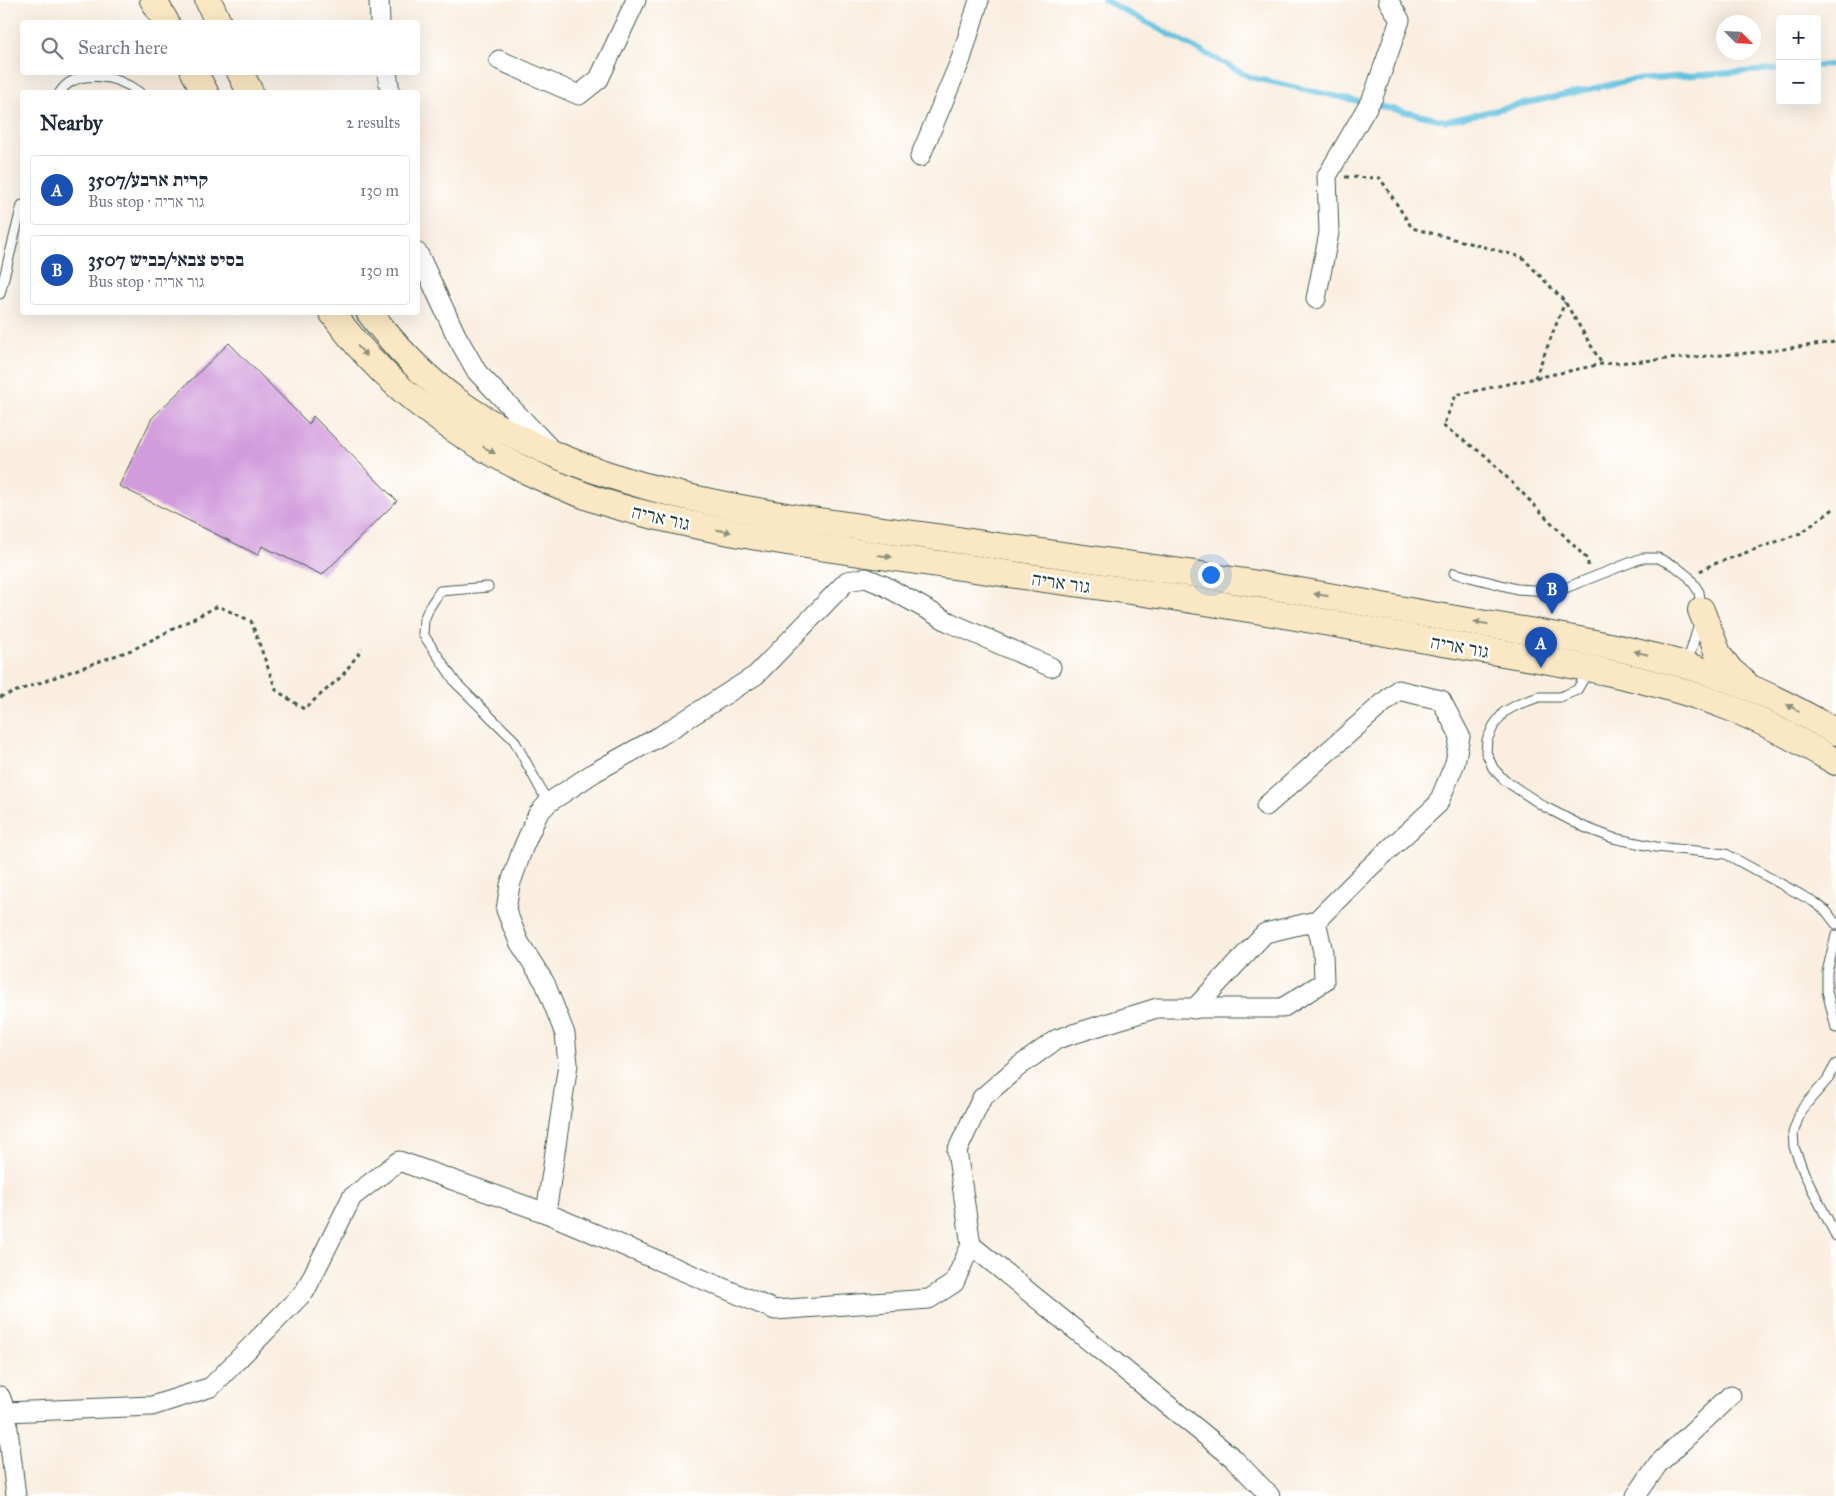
<!DOCTYPE html>
<meta charset="utf-8">
<style>
body{margin:0;font-family:"IM FELL Great Primer","Frank Ruhl Libre",serif;background:#f2f2f3;color:#1f2937}
.controls{position:absolute;right:15px;top:15px;display:grid;overflow:hidden;border-radius:5px;box-shadow:0 5px 20px #0002}
.controls button{width:45px;height:45px;display:grid;place-items:center;padding:0;border:0;border-bottom:1px solid #e0e1e3;background:#fff;color:#1f2937;font:25px sans-serif}
.compass{position:absolute;left:1716px;top:15px;width:45px;height:45px;border-radius:50%;background:#fff;box-shadow:0 5px 20px #0002;rotate:114deg}
.you{position:absolute;left:1210px;top:574px;width:18px;height:18px;margin:-12px;border:4px solid #fff;border-radius:50%;background:#1a73e8;box-shadow:0 0 0 8px #1a73e833}
.badge{display:grid;place-items:center;width:32px;height:32px;border-radius:50%;background:#d93025;color:#fff;font-size:16px;font-weight:700}
.pin{position:absolute;translate:-50% -41px;filter:drop-shadow(0 1px 2px #0008)}
.pin::after{content:'';position:absolute;top:26px;width:18px;height:15px;background:inherit;clip-path:polygon(0 0,100% 0,50% 100%)}
.list{margin:0;padding:0;list-style:none}
h2{display:flex;justify-content:space-between;align-items:center;height:65px;margin:0;padding:0 20px;font-size:21px}
h2 small{font-size:16px;font-weight:400;color:#747a83}
.list li{display:grid;grid-template-columns:32px 1fr auto;gap:15px;align-items:center;box-sizing:border-box;height:70px;margin:0 10px 10px;padding:0 10px;border:1px solid #e0e1e3;border-radius:5px}
.list b{display:block;font-size:19px;white-space:nowrap}
.list p{margin:0;font-size:16px;white-space:nowrap;color:#747a83}
.list em{font-size:16px;font-style:normal;color:#747a83}
.icon{flex:none;width:28px;height:28px;fill:none;stroke:currentColor;stroke-width:2;stroke-linecap:round;stroke-linejoin:round}
.map{position:relative;flex:none;width:1836px;height:1496px;overflow:hidden}
.search{position:absolute;background:#fff;box-shadow:0 5px 20px #0002;left:20px;top:20px;width:400px;height:55px;display:flex;align-items:center;gap:12px;box-sizing:border-box;padding:0 18px;border-radius:5px;color:#747a83;font-size:19px}
.panel{position:absolute;background:#fff;box-shadow:0 5px 20px #0002;left:20px;top:90px;width:400px;height:225px;border-radius:5px}
.map>svg:first-child{display:block}
</style>
<div class="map">
<svg width="1836" height="1496" viewBox="0 0 1836 1496">
<rect width="100%" height="100%" fill="#fff"/>
<filter id="ink" filterUnits="userSpaceOnUse"><feTurbulence type="fractalNoise" baseFrequency=".02" numOctaves="2"/><feDisplacementMap in="SourceGraphic" scale="10" xChannelSelector="R" yChannelSelector="G"/><feConvolveMatrix kernelMatrix="1 2 1 2 8 2 1 2 1" color-interpolation-filters="sRGB"/></filter>
<filter id="wash" filterUnits="userSpaceOnUse"><feTurbulence type="fractalNoise" baseFrequency=".0096" numOctaves="4" result="noise"/><feDisplacementMap in="SourceGraphic" scale="20" xChannelSelector="R" yChannelSelector="G"/><feGaussianBlur stdDeviation="1.12" result="paint"/><feColorMatrix in="noise" values="0 0 0 0 0 0 0 0 0 0 0 0 0 0 0 0 0 1.4 0 .05"/><feComposite in="paint" operator="in"/></filter>
<g filter="url(#wash)">
<rect width="100%" height="100%" fill="#f9eedf"/>
<g fill="none" stroke-linecap="round" stroke-linejoin="round">
<g stroke="#61c1df" stroke-width="5.5">
<polyline points="1104,0 1250,77 1446,121 1631,80 1780,69"/>
<polyline points="1817,66 1836,64"/>
</g>
</g>
<g id="blocks">
<polygon fill="#d19cdc" points="229,343 309,424 313,416 397,501 322,575 262,546 258,555 119,486 152,418"/>
</g>
</g>
<g filter="url(#ink)">
<use href="#blocks" fill-opacity="0" stroke="#40584e" stroke-width="1"/>
<g fill="none" stroke-linecap="round" stroke-linejoin="round">
<g stroke="#40584e" stroke-width="11">
<g id="service">
<path d="M60 92C77 67 118 76 139 92"/>
<polyline points="0,294 22,205"/>
<polyline points="1454,573 1517,589 1547,591 1568,587 1642,558 1658,558 1675,566 1689,577 1699,592 1701,609"/>
<polyline points="488,587 440,591 429,608 424,620 423,634 456,683 514,740 548,803"/>
<polyline points="1687,664 1699,624"/>
<polyline points="1588,671 1577,690 1560,697 1539,697 1519,704 1504,712 1494,725 1487,740 1486,752 1493,768 1504,780 1545,807 1584,827 1613,838 1656,847 1726,854 1814,902 1826,911 1836,924"/>
<polyline points="1836,935 1827,972 1827,991 1836,1028"/>
<polyline points="1836,1064 1827,1080 1801,1110 1793,1133 1794,1147 1804,1173 1836,1236"/>
</g>
</g>
<g stroke="#40584e" stroke-width="21">
<g id="minor">
<polyline points="379,0 380,22"/>
<polyline points="499,60 579,95 599,79 636,0"/>
<polyline points="387,72 390,92"/>
<polyline points="920,157 961,59 979,0"/>
<polyline points="418,253 456,335 477,372 548,446"/>
<polyline points="1316,299 1329,233 1327,176 1373,97 1400,20 1388,0"/>
<polyline points="1194,1009 1265,933 1316,921 1369,868 1438,804 1455,763 1460,736 1441,700 1398,690 1266,806"/>
<polyline points="546,1213 568,1064 565,1034 545,983 519,942 506,910 510,885 523,848 538,814 548,803 595,772 660,736 756,675 847,581 866,578 885,586 949,622 1051,667"/>
<polyline points="971,1245 1233,1458 1270,1496"/>
<polyline points="0,1396 6,1412 16,1496"/>
<polyline points="6,1412 152,1406 211,1387 305,1291 352,1197 399,1161 546,1213 775,1310 929,1299 954,1283 971,1245 957,1151 982,1098 1018,1067 1057,1039 1157,1008 1282,1008 1324,982 1323,952 1316,921"/>
<polyline points="1636,1496 1658,1464 1731,1395"/>
</g>
</g>
<g stroke="#40584e" stroke-width="28">
<g id="secondary">
<polyline points="153,0 166,22"/>
<polyline points="208,0 218,22"/>
<polyline points="194,72 205,92"/>
<polyline points="240,72 250,92"/>
<path d="M332 312C395 402 494 464 597 500 645 516 696 526 746 535 820 548 894 558 969 568 1054 581 1139 591 1224 605 1288 615 1351 627 1414 638 1520 657 1628 669 1728 707 1766 722 1801 742 1836 762"/>
<path d="M369 312C394 345 424 377 457 401 600 502 795 517 964 541 1051 554 1139 565 1226 579 1293 589 1360 602 1426 614 1531 632 1639 645 1738 683 1772 696 1805 714 1836 732"/>
<polyline points="1701,610 1719,656 1730,670 1745,683"/>
</g>
</g>
<g stroke="#40584e" stroke-width="3" stroke-dasharray="4 4" stroke-linecap="butt">
<polyline points="1345,177 1380,178 1412,228 1522,257 1565,302 1602,364"/>
<polyline points="1535,378 1565,302"/>
<polyline points="1588,566 1588,560 1486,456 1443,426 1456,395 1602,364 1761,352 1836,342"/>
<polyline points="1700,571 1711,565 1801,533 1836,507"/>
<polyline points="0,697 134,649 218,606 251,621 276,690 304,709 342,676 362,649"/>
</g>
<use href="#service" stroke="#fff" stroke-width="9"/>
<use href="#minor" stroke="#fff" stroke-width="19"/>
<use href="#secondary" stroke="#fae7c3" stroke-width="26"/>
</g>
<defs><path id="oneway-solid" d="M-6-.8H1V-3.2L6.5 0L1 3.2V.8H-6Z" transform="scale(1.25)"/></defs>
<g fill="#8c927c">
<use href="#oneway-solid" transform="translate(362 351) rotate(48)"/>
<use href="#oneway-solid" transform="translate(489 450) rotate(30)"/>
<use href="#oneway-solid" transform="translate(724 531) rotate(10)"/>
<use href="#oneway-solid" transform="translate(885 556) rotate(8)"/>
<use href="#oneway-solid" transform="translate(1321 595) rotate(-170)"/>
<use href="#oneway-solid" transform="translate(1481 623) rotate(-170)"/>
<use href="#oneway-solid" transform="translate(1641 653) rotate(-166)"/>
<use href="#oneway-solid" transform="translate(1793 708) rotate(-151)"/>
</g>
</g>
<g text-anchor="middle" stroke-width="5" stroke-linejoin="round" paint-order="stroke">
<g font-size="19" fill="#1f3d34" stroke="#fff">
<text transform="translate(661 517) rotate(13)" y="7">גור אריה</text>
<text transform="translate(1061 582) rotate(8)" y="7">גור אריה</text>
<text transform="translate(1460 646) rotate(10)" y="7">גור אריה</text>
</g>
</g>
</svg>
<div class="controls">
<button>+</button>
<button>−</button>
</div>
<svg class="compass" viewBox="-18 -18 36 36"><path d="M0-13l5 13h-10z" fill="#e53935"/><path d="M0 13l5-13h-10z" fill="#747a83"/></svg>
<div class="you"></div>
<div class="pin badge" style="left:1541px;top:668px;background:#1a4fb4">A</div>
<div class="pin badge" style="left:1552px;top:614px;background:#1a4fb4">B</div>
<div class="search"><svg class="icon" aria-label="search" viewBox="0 0 24 24"><circle cx="10" cy="10" r="6"/><path d="M15 15l6 6"/></svg>Search here</div>
<section class="panel">
<h2>Nearby<small>2 results</small></h2>
<ul class="list">
<li><span class="badge" style="background:#1a4fb4">A</span><div><b>קרית ארבע/3507</b><p>Bus stop · גור אריה</p></div><em>130 m</em></li>
<li><span class="badge" style="background:#1a4fb4">B</span><div><b>בסיס צבאי/כביש 3507</b><p>Bus stop · גור אריה</p></div><em>130 m</em></li>
</ul>
</section>
</div>
